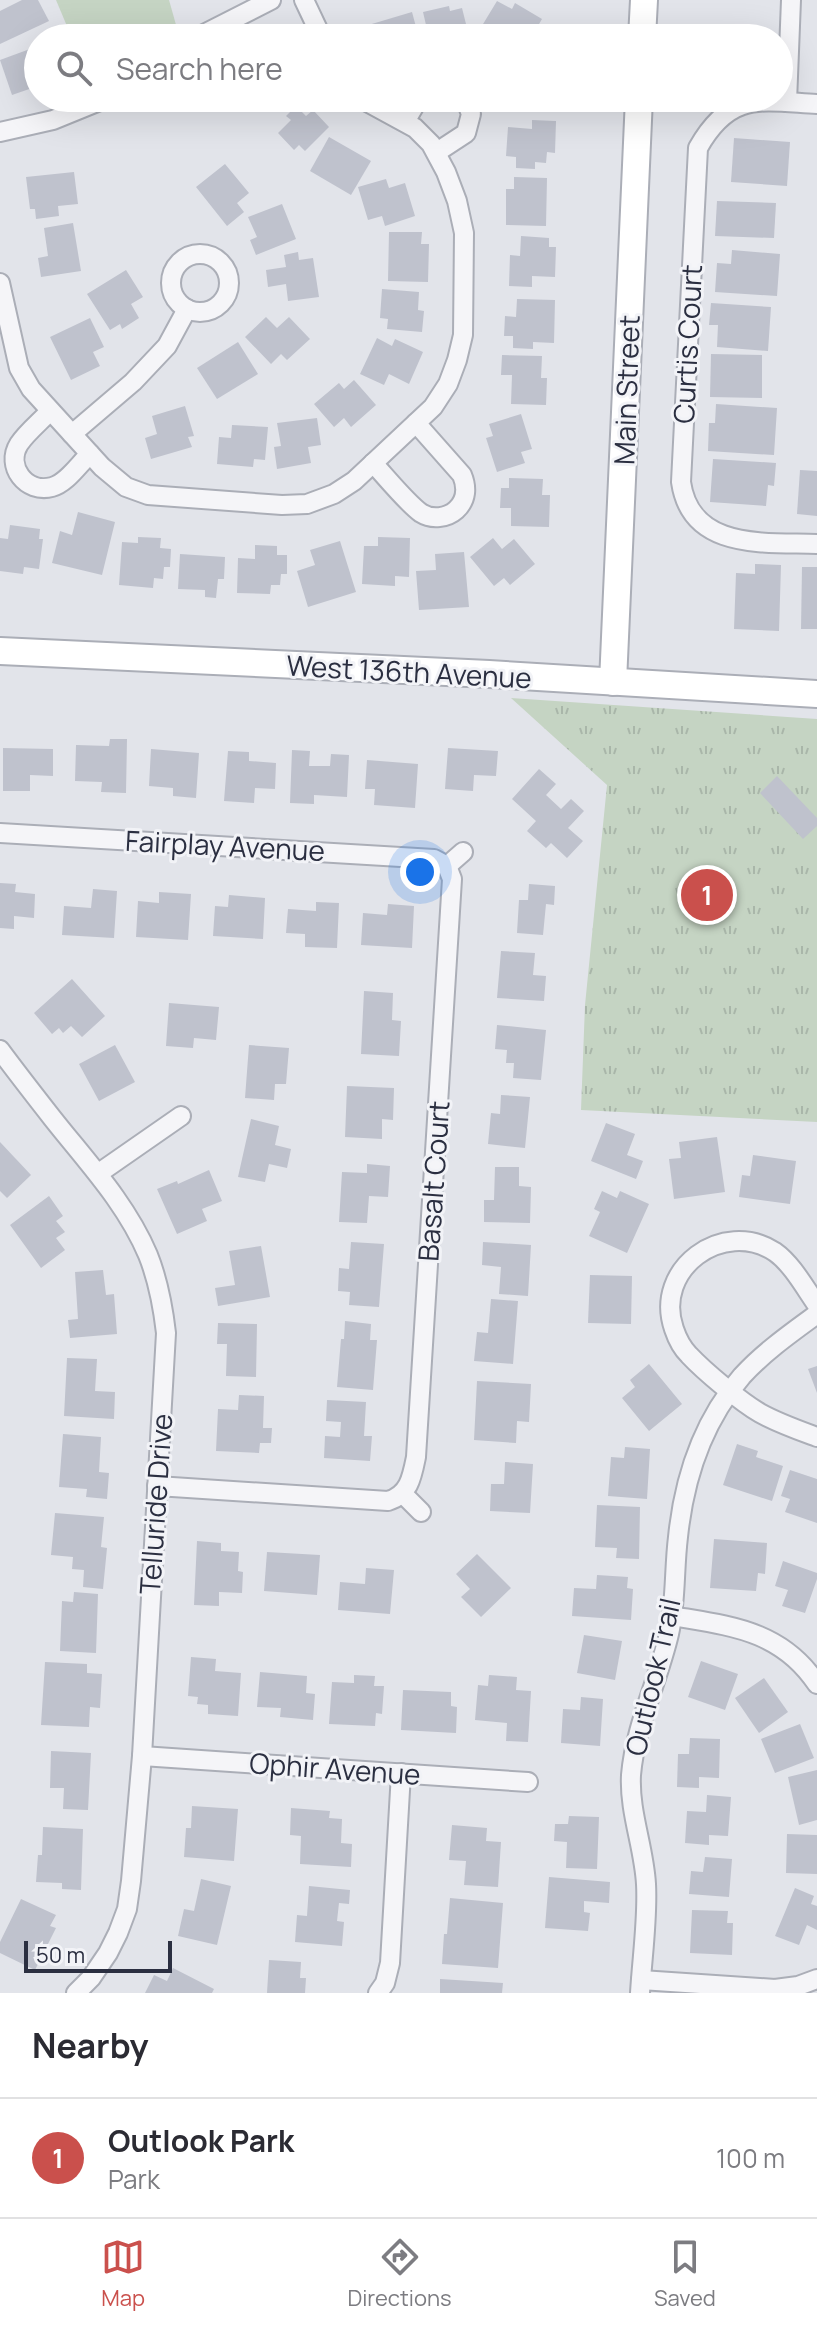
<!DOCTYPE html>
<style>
body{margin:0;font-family:Manrope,sans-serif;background:#f7f7f7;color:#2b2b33}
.scale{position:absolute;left:24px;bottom:20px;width:148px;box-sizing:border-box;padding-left:8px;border:4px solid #2b2f41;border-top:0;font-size:22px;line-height:28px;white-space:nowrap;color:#2b2f41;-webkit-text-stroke:6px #f2f3f7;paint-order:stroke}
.you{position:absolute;left:420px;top:872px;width:28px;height:28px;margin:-20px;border:6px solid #fff;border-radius:50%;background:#1a73e8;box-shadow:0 0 0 12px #1a73e833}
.badge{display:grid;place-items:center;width:52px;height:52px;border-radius:50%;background:#ca504c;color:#fff;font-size:26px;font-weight:700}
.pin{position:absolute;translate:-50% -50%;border:4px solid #fff;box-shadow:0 2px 8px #0006}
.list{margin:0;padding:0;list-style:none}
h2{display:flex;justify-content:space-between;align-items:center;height:104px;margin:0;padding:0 32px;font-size:34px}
h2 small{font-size:26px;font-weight:400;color:#7c7c81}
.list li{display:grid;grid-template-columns:52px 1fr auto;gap:24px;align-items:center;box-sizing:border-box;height:120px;padding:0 32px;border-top:2px solid #e1e1e2}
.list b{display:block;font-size:30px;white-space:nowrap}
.list p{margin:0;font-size:26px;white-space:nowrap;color:#7c7c81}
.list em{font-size:26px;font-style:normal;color:#7c7c81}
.icon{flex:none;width:44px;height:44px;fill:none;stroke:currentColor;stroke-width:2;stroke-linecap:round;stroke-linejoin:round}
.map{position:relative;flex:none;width:817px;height:1993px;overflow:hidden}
.search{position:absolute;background:#fff;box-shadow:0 8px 32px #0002;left:24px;right:24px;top:24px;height:88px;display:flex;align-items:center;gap:20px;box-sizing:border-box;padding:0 28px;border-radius:44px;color:#7c7c81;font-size:30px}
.sheet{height:224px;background:#fff}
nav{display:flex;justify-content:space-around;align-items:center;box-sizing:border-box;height:112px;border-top:2px solid #e1e1e2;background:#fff;font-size:22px;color:#7c7c81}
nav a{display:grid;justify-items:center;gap:4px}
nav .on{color:#ca504c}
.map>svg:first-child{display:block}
</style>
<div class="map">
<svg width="817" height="1993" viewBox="0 0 817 1993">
<defs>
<pattern id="park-tufts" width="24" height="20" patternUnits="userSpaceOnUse" patternTransform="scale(2)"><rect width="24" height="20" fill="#c5d4c3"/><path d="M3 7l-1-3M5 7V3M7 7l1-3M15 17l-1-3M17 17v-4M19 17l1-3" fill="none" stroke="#a9b6a9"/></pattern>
</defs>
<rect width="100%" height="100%" fill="#e2e4ea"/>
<polygon fill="#c5d4c3" points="56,0 169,0 178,32 173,38 72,38"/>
<polygon fill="url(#park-tufts)" points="511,698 817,719 817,1122 581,1110 585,1005 607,785"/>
<g fill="#bfc2cd">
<polygon points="22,0 38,0 49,21 0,44 0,11"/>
<polygon points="497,1 512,9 515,3 542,19 531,38 484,38 477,34"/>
<polygon points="449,6 450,11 462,8 469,36 429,38 423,12"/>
<polygon points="412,12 419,38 369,38 365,26"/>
<polygon points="709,31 771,36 771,38 708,38"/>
<polygon points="38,46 38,86 12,95 0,60"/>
<polygon points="522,98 563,98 563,108 522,107"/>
<polygon points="296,106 306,116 313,110 329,127 305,151 299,145 294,150 278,133 291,120 286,116"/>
<polygon points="532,120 556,121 555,153 547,152 546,163 535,162 535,169 516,168 516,157 506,156 508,127 532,129"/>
<polygon points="329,137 371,161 351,195 310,171"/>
<polygon points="734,138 790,142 787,186 731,182"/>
<polygon points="225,164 249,193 237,203 244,212 227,226 196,187"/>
<polygon points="74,172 78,204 58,206 59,216 36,219 35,209 30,209 26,177"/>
<polygon points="514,177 547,178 546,226 506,225 506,189 514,189"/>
<polygon points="386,179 389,188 405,183 415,216 385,226 382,216 368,220 358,187"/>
<polygon points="717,201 776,203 774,238 715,236"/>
<polygon points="282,204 296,239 256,255 250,240 257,237 248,217"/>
<polygon points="73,223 81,271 41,277 38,258 48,256 44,228"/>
<polygon points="389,232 422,232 421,244 429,244 428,282 388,281"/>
<polygon points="521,236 549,238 549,247 556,247 555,277 532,276 532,287 509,286 510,255 520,256"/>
<polygon points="732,250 780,254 777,296 715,292 717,263 731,264"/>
<polygon points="298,252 299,260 313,258 319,297 288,301 286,284 268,287 266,270 286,267 284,255"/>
<polygon points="126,270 143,297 131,304 139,318 122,329 120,324 110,330 87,294"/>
<polygon points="382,289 419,292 418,310 424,311 422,332 387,329 388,319 380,318"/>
<polygon points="517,299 555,300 554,343 533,342 533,349 513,348 513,336 504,336 505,316 516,317"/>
<polygon points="711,303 771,307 768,351 717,347 718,325 709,325"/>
<polygon points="266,317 277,328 289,317 310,339 287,360 281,354 271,364 245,337"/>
<polygon points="90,318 104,347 93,352 100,366 71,380 50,337"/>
<polygon points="377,338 392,346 395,339 423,352 409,384 389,374 384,385 360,374"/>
<polygon points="238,342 258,374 217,399 197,368"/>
<polygon points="711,354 762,355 762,398 710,397"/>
<polygon points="502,355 542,356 541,378 547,378 546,405 511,404 512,375 501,375"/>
<polygon points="354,380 376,405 351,427 344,418 334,427 314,404 339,383 344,389"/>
<polygon points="716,404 777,408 774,455 708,451 709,423 715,423"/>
<polygon points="185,406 194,436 188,437 192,447 151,459 145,438 157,434 152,416"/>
<polygon points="521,414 532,449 521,452 525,463 497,472 486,438 493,436 489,424"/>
<polygon points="317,418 321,445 308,447 311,463 277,469 274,447 281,446 277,423"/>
<polygon points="232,425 268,427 265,460 254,459 253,467 217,464 219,437 231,438"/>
<polygon points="713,459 776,463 774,486 768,485 766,506 710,502"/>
<polygon points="800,470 817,471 817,516 797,514"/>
<polygon points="509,478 543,479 542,495 550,495 549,527 511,526 511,508 500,508 501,488 509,488"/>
<polygon points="78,512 115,522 102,575 52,563 60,531 72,535"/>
<polygon points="10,525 40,529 39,539 43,539 39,569 24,567 23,574 0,571 0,538 8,539"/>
<polygon points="138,537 161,538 160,548 171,549 170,567 164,567 163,579 154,578 153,588 119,585 122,542 138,543"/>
<polygon points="378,537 410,538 409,577 395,576 395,586 362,584 364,546 378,546"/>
<polygon points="493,538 502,549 514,539 535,564 510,585 504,578 494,586 470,557"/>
<polygon points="340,541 356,592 308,607 297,571 315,565 310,550"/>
<polygon points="255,545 277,546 277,555 287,555 287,574 281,574 280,585 271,585 270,594 237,593 238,558 255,559"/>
<polygon points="464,552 469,607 419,610 416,571 436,570 435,554"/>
<polygon points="180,554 225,557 224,579 218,579 216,598 205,597 205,590 178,589"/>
<polygon points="755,564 781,565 779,631 734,629 736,573 755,574"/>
<polygon points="802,567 817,567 817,629 801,629"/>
<polygon points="110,739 127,739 126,793 101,792 102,782 75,781 76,745 109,746"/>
<polygon points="3,748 53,749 53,776 30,775 30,791 3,791"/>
<polygon points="448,748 498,751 496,776 474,775 473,791 445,789"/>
<polygon points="151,749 199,753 196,798 173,796 173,788 149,786"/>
<polygon points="292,750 310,751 309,766 330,766 331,754 349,755 347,797 314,795 314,804 290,803"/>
<polygon points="228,751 249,752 249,761 276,763 275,789 255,788 254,803 224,801"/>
<polygon points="367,760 418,764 415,808 374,805 375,789 365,789"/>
<polygon points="539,769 556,784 546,795 561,809 571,799 584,811 568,828 583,841 567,858 551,843 546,848 527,831 536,821 512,799"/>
<polygon points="777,776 817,818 817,826 803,839 760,793"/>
<polygon points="0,883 16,884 15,892 35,894 34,918 14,916 14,929 0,928"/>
<polygon points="529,884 555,886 554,905 546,904 543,935 517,933 519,900 528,900"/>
<polygon points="93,889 117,891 114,938 62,935 64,906 91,908"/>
<polygon points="159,892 191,894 188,940 136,937 138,901 159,903"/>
<polygon points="229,895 265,898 263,939 213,936 215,906 228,907"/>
<polygon points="316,902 339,903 337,948 305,947 305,934 286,933 288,909 316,911"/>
<polygon points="388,904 414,906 412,948 361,945 363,913 387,915"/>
<polygon points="501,951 535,953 533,975 546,976 544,1001 497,998"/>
<polygon points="72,979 105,1016 82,1037 71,1026 63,1033 59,1028 52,1034 34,1013"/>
<polygon points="364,991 393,993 392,1020 401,1021 399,1056 361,1054"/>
<polygon points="169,1003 219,1007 216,1040 194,1038 193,1048 166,1046"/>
<polygon points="497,1025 546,1030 541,1080 513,1078 514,1063 506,1063 507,1050 495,1049"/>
<polygon points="115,1045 135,1082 99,1101 79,1064"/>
<polygon points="249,1045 289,1048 286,1084 275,1084 274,1100 245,1098"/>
<polygon points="347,1086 394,1088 393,1120 382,1119 382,1139 345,1137"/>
<polygon points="501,1095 530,1097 525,1148 488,1144 491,1113 500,1114"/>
<polygon points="251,1119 279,1126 275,1145 291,1149 287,1168 269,1164 265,1182 238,1177"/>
<polygon points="606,1123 635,1134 627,1155 643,1161 636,1179 591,1161"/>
<polygon points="717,1137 725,1192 674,1199 669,1159 681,1158 679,1142"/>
<polygon points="0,1142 31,1175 7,1198 0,1191"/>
<polygon points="753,1155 796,1161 790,1204 739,1197 742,1175 750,1176"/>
<polygon points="367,1164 390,1166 388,1197 369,1196 367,1223 339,1222 342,1172 367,1173"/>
<polygon points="495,1167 519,1167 519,1186 531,1187 530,1223 484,1222 484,1200 494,1200"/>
<polygon points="209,1170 222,1201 202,1209 207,1221 177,1234 157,1189 177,1181 178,1184"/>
<polygon points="602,1191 617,1198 620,1191 649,1204 627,1253 589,1236 600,1212 594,1209"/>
<polygon points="49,1196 63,1216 56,1221 65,1232 56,1238 65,1250 41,1268 10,1225"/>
<polygon points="351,1242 384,1244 379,1307 349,1305 350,1292 338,1291 339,1268 349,1269"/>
<polygon points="483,1242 531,1245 528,1296 499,1294 501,1267 482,1265"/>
<polygon points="261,1246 270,1297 218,1306 215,1288 235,1285 229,1251"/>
<polygon points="103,1270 106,1295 114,1294 117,1334 70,1338 68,1320 78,1319 75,1272"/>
<polygon points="590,1275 632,1276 631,1324 588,1323"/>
<polygon points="491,1299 518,1301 513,1364 474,1361 477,1332 488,1333"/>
<polygon points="345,1321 371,1324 370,1340 377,1340 373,1390 337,1387 341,1339 344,1339"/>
<polygon points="218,1323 257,1324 256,1377 226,1376 227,1344 217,1344"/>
<polygon points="67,1358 97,1359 95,1391 115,1392 114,1419 64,1416"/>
<polygon points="649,1364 682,1404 649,1431 622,1398 635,1387 630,1380"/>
<polygon points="817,1366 817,1393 808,1369"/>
<polygon points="477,1381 531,1384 529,1422 517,1421 516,1443 474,1440"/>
<polygon points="239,1395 264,1396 263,1428 272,1428 271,1443 260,1443 259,1453 216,1451 218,1409 238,1410"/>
<polygon points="327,1400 366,1402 364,1436 372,1436 370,1461 324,1458 325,1436 340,1437 341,1422 326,1421"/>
<polygon points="63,1434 101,1437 99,1472 109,1473 107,1499 86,1497 87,1489 59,1487"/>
<polygon points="737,1444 758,1451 756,1457 783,1466 772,1501 723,1485"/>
<polygon points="625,1447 650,1449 647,1499 608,1496 611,1457 624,1458"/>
<polygon points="505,1462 533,1464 530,1513 490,1511 491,1484 504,1484"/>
<polygon points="790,1470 817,1479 817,1523 785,1512 790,1499 781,1496"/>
<polygon points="597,1505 640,1507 639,1559 616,1558 617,1548 595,1547"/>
<polygon points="55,1513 104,1517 101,1547 107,1548 103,1589 83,1587 84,1570 72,1569 73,1557 51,1555"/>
<polygon points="714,1539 767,1543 765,1574 758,1573 756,1591 710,1588"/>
<polygon points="197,1541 221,1543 221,1551 239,1552 238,1571 243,1572 242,1593 219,1592 219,1606 194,1605"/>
<polygon points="267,1552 320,1555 317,1595 264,1591"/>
<polygon points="477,1554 511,1588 481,1617 461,1597 470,1589 456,1574"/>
<polygon points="783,1561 817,1573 817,1579 805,1613 782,1606 788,1590 775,1586"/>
<polygon points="366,1568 394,1570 390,1614 338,1610 340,1582 365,1584"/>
<polygon points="597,1575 628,1577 627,1588 633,1589 631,1620 572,1616 574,1588 596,1589"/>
<polygon points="74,1592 98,1594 96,1653 60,1651 62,1601 73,1602"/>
<polygon points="584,1635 622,1641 615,1680 577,1673"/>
<polygon points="191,1657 216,1659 215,1671 241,1673 238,1716 208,1714 208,1705 197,1704 198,1697 188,1696"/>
<polygon points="701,1661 738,1674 725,1710 688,1697"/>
<polygon points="45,1662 87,1664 87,1673 102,1674 100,1708 90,1707 89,1727 41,1725"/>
<polygon points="260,1672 307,1676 306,1693 315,1694 313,1720 280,1717 281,1708 257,1707"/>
<polygon points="354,1675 375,1676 374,1686 384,1686 382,1714 376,1713 375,1726 329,1724 332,1682 354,1683"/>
<polygon points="489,1675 517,1677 516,1690 531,1691 528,1742 506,1741 507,1723 475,1720 478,1685 488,1686"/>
<polygon points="764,1678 788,1712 759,1733 735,1698"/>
<polygon points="403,1690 451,1692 451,1706 457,1707 456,1733 401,1730"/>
<polygon points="581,1697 603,1699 600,1746 561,1743 563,1709 580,1710"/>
<polygon points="800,1724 814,1758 775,1773 761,1739"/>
<polygon points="690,1738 720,1739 719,1778 699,1777 699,1788 677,1787 678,1754 689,1754"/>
<polygon points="51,1751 91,1753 88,1810 63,1809 64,1788 50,1788"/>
<polygon points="817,1770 817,1820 799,1825 788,1777"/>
<polygon points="707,1795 731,1797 728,1836 709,1835 709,1845 685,1843 687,1811 706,1812"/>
<polygon points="192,1806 238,1809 234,1861 184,1857 186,1828 191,1828"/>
<polygon points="291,1808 330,1811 329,1818 342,1819 341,1843 352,1844 351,1867 300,1864 301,1836 290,1835"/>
<polygon points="569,1816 599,1817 597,1869 566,1868 567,1842 554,1841 555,1824 568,1824"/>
<polygon points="452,1825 487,1828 486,1841 501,1842 498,1887 464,1885 466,1861 449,1860"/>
<polygon points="43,1827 83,1829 81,1890 62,1889 62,1883 36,1882 38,1855 42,1855"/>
<polygon points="787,1834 817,1835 817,1874 786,1873"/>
<polygon points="705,1857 732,1859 729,1897 689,1894 691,1871 703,1872"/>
<polygon points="549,1877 610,1882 609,1903 584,1901 584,1912 590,1913 588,1931 545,1928"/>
<polygon points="201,1879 231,1886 217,1945 178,1936 184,1909 194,1911"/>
<polygon points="309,1886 350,1890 349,1904 339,1903 337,1921 344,1922 342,1946 295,1942 297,1915 307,1916"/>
<polygon points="795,1888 814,1896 811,1904 817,1906 817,1930 807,1925 799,1945 775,1936"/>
<polygon points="450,1898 503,1903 498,1968 442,1964 444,1934 447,1934"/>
<polygon points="21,1899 56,1915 50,1926 56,1928 35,1970 0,1953 0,1942"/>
<polygon points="692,1910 728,1911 727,1923 733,1923 732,1955 690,1953"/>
<polygon points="269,1960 301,1962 300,1978 306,1978 305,1993 267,1993"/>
<polygon points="173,1968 214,1989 212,1993 145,1993 154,1975 167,1981"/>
<polygon points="440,1979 503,1983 502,1993 440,1993"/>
</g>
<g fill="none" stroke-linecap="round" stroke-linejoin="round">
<g stroke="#abaeb7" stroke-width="22">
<g id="street">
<polyline points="304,0 322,38"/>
<polyline points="196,38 271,0"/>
<polyline points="787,102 791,0"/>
<path d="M817 104C761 101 730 91 698 148L681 482C691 551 765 542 817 544"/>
<polyline points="405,122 419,98"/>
<polyline points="0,132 53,120 107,98"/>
<polyline points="437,152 466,133 471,114 465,98"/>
<circle cx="200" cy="283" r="29"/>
<polyline points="0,283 19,368 31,389 102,467 126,487 148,495 282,505 307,504 334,494 354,481 433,407 448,384 457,360 463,335 464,233 457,201 446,172 431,144 415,128 360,98"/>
<path d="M50 411C41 421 27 432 19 444 5 466 26 494 52 487 67 483 79 464 90 454"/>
<polyline points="72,434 133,382 167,346 187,309"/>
<path d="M373 463C386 477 407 503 421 513 432 520 447 518 456 510 467 500 467 487 462 475L416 423"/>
<polyline points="0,833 434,859 447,866"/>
<polyline points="447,866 463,852"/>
<path d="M0 1050C17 1073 35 1096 53 1119 87 1162 126 1203 148 1255 158 1280 163 1307 166 1333L142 1756 131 1881 127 1909 118 1933 108 1953 91 1978 76 1993"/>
<polyline points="99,1173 181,1116"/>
<path d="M817 1305C805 1288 792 1264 775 1252 723 1218 653 1269 674 1329 677 1338 682 1348 689 1355 705 1372 741 1402 760 1413 778 1423 798 1430 817 1437"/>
<path d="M157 1486 388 1501C409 1495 412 1477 416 1457L452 879 447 866"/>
<polyline points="403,1494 421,1512"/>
<path d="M672 1616C730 1626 781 1630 817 1684"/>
<polyline points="142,1756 528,1782"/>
<polyline points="641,1980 775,1989 798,1986 817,1979"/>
<polyline points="378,1993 385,1983 390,1963 401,1773"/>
<path d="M640 1993C642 1958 648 1918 646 1884 644 1847 629 1812 631 1775 635 1727 658 1681 669 1634 676 1603 674 1569 678 1537 684 1479 703 1421 742 1376 764 1352 791 1333 817 1314"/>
</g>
</g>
<g stroke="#abaeb7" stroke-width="30">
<g id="secondary">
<polyline points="642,38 644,0"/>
<polyline points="0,651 489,674 817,694"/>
<polyline points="613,682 639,98"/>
</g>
</g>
<use href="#street" stroke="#f5f5f8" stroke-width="18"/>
<use href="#secondary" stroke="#fff" stroke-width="26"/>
</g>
<g text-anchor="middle" stroke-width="6" stroke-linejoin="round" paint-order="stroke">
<g font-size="28" fill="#2b2f41" stroke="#f2f3f7">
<text transform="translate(688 344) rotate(-87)" y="10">Curtis Court</text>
<text transform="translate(627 390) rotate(-88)" y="10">Main Street</text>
<text transform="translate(409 672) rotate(3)" y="10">West 136th Avenue</text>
<text transform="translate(225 846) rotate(3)" y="10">Fairplay Avenue</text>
<text transform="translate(434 1181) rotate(-86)" y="10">Basalt Court</text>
<text transform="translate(156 1504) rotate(-86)" y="10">Telluride Drive</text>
<text transform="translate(653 1677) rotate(-77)" y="10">Outlook Trail</text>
<text transform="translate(335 1769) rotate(4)" y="10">Ophir Avenue</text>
</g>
</g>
</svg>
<div class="scale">50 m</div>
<div class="you"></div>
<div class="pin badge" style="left:707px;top:895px">1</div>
<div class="search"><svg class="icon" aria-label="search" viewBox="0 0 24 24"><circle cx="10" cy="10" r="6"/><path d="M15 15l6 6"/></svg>Search here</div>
</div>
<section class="sheet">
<h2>Nearby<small></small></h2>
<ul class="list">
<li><span class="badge">1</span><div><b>Outlook Park</b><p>Park</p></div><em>100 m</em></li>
</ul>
</section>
<nav>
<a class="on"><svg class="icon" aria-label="map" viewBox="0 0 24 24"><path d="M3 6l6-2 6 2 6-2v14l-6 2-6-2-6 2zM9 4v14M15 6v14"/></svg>Map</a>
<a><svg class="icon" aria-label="directions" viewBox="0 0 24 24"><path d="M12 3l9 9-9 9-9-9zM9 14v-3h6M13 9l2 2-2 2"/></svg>Directions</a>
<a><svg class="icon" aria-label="saved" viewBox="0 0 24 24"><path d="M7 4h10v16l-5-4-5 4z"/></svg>Saved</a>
</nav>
